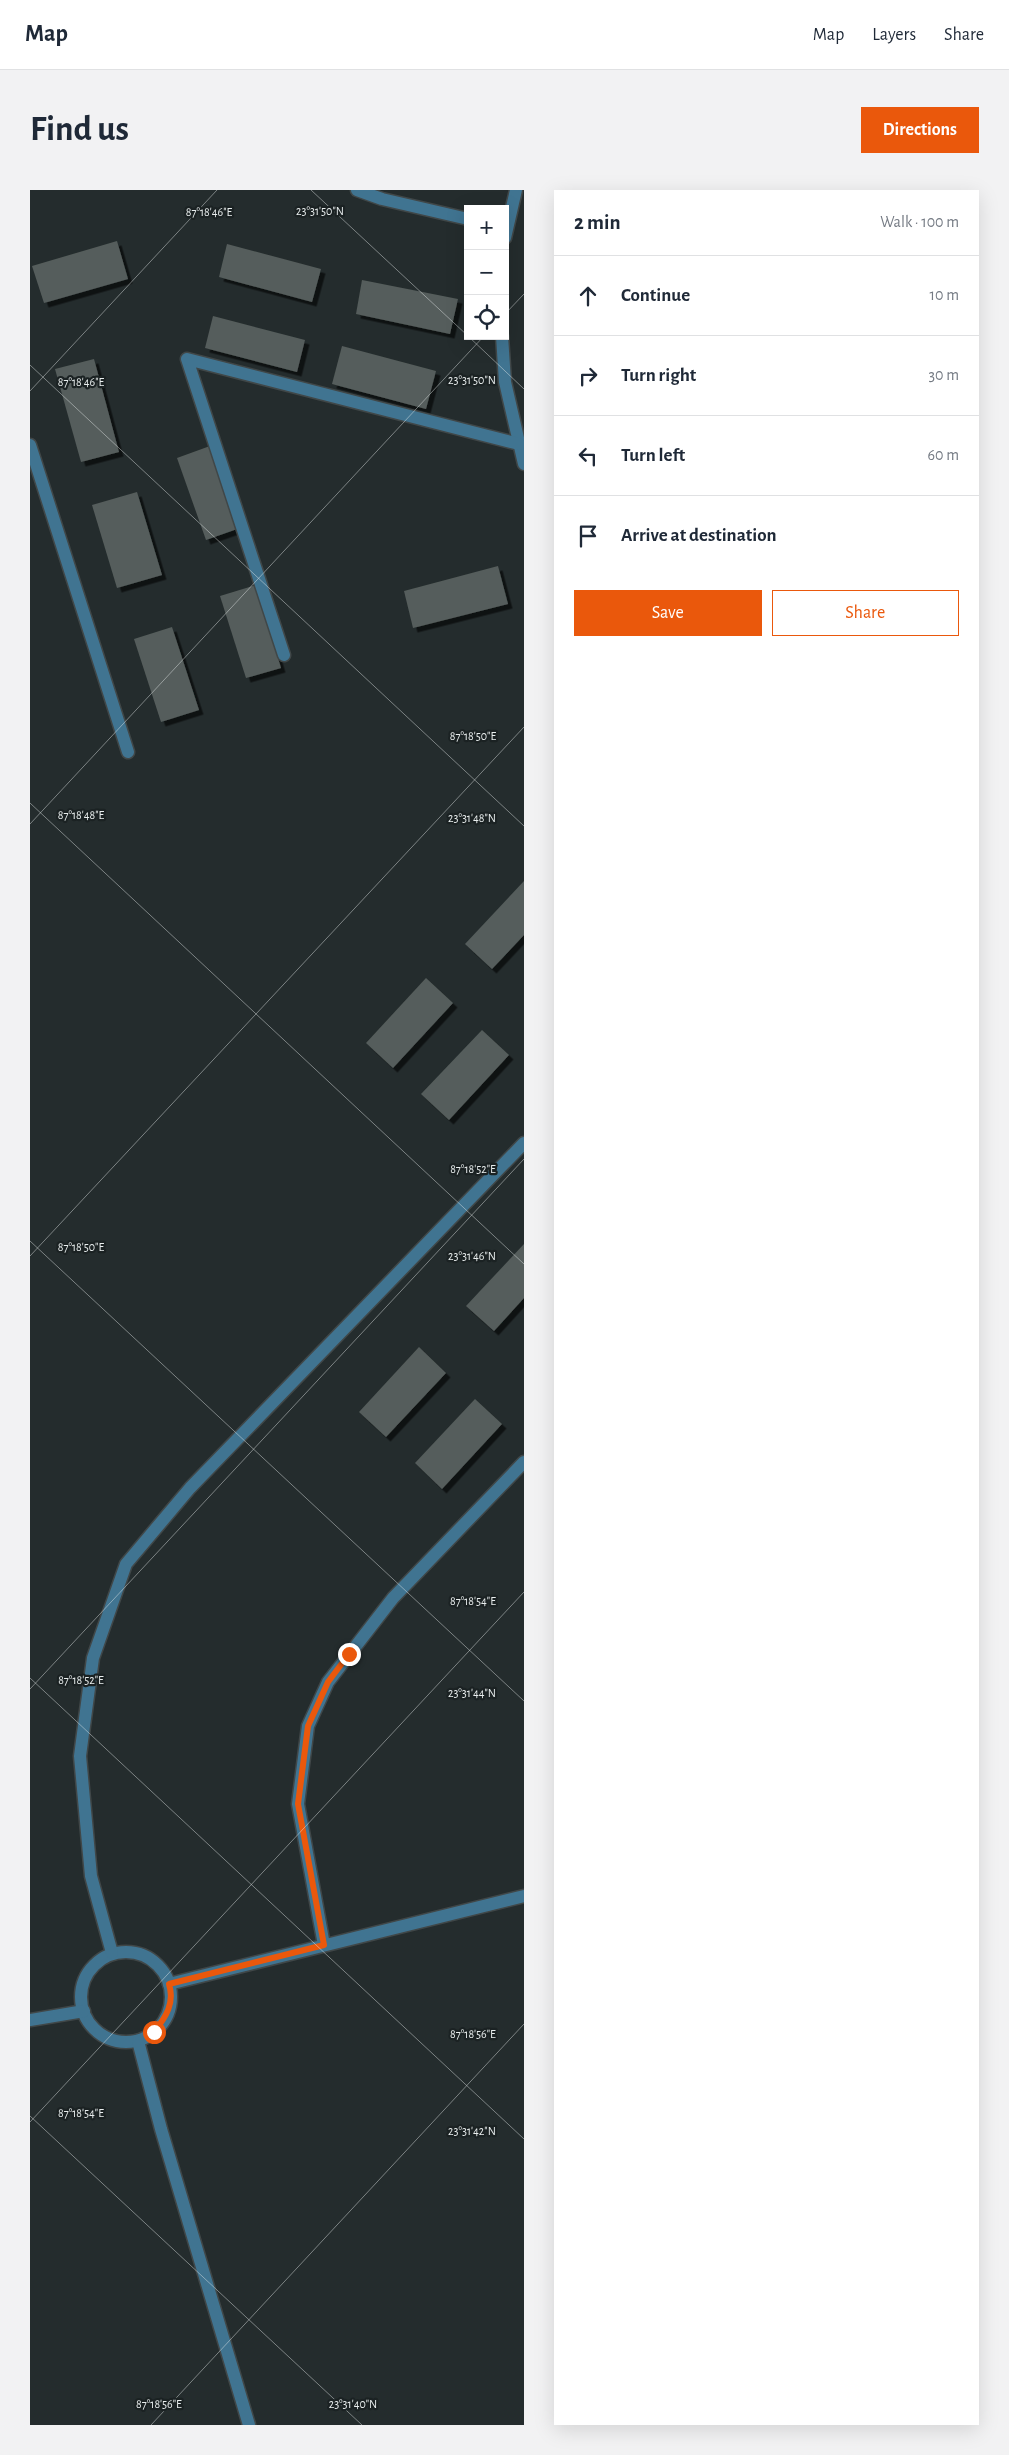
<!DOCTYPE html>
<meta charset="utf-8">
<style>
body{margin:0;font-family:"Alegreya Sans",sans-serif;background:#f2f2f3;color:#1f2937}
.controls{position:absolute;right:15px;top:15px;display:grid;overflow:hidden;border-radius:0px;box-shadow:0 5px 20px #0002}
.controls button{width:45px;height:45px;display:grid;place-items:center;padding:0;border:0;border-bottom:1px solid #e0e1e3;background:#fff;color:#1f2937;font:25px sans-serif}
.stop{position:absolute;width:15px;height:15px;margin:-11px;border:4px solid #ea580c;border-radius:50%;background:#fff}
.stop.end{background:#ea580c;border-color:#fff;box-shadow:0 1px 5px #0008}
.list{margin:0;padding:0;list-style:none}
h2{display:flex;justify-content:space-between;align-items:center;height:65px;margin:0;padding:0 20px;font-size:21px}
h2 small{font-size:16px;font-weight:400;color:#747a83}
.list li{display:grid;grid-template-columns:32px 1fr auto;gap:15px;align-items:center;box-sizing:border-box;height:80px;padding:0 20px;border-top:1px solid #e0e1e3}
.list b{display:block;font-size:19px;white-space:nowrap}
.list em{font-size:16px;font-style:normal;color:#747a83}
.actions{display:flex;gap:10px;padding:15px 20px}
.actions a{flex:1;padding:11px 0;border:1px solid #ea580c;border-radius:0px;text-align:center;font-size:18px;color:#ea580c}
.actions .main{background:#ea580c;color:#fff}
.icon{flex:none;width:28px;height:28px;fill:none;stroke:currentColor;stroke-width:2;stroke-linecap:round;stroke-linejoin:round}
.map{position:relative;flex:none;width:494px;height:2235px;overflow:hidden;border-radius:0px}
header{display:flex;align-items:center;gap:30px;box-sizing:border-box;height:70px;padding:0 25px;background:#fff;border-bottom:1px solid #e0e1e3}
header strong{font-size:24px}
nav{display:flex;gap:28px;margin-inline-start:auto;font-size:18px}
.intro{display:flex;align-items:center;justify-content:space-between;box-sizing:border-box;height:120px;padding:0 30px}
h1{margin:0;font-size:35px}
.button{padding:12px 22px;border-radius:0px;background:#ea580c;color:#fff;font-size:18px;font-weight:700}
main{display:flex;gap:30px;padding:0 30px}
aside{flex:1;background:#fff;border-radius:0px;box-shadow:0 5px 20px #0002}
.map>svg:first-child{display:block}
</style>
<header>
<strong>Map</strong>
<nav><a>Map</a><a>Layers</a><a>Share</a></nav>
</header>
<div class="intro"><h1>Find us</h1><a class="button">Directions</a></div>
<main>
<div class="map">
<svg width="494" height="2235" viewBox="0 0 494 2235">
<defs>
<filter id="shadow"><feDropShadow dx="4.5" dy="4.5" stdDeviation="0" flood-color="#0009"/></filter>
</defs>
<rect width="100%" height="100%" fill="#242c2d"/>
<g fill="#555d5b" filter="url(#shadow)">
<polygon points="87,51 98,89 14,113 2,76"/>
<polygon points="197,54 291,79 282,112 189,87"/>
<polygon points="332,90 428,109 420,144 326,124"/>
<polygon points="183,126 275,150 267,182 175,158"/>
<polygon points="312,156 406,181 396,219 302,194"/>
<polygon points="64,169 89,262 51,272 25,179"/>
<polygon points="180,256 210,338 176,350 147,268"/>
<polygon points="107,302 132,385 87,398 62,315"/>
<polygon points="468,376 478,414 383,438 374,401"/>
<polygon points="226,395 251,478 216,488 190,406"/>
<polygon points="142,437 169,520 131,532 104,449"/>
<polygon points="494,691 494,745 462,779 435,754"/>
<polygon points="396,788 423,813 363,878 336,853"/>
<polygon points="452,840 479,865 419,930 391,904"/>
<polygon points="494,1054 494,1108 464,1141 436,1116"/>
<polygon points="389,1157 416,1183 356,1247 329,1222"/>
<polygon points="445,1209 472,1234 412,1299 385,1273"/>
</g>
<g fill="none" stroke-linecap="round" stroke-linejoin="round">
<g stroke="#404748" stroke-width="15">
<g id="minor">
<polyline points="327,0 352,9 438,29"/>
<polyline points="475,48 486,0"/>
<polyline points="472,146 475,192 494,274"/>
<polyline points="0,255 98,562"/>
<polyline points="254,465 157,169 489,254"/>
<polyline points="294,1755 268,1614 278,1536 298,1492 363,1408 494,1272"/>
<circle cx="96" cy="1807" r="45"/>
<polyline points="82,1763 61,1686 50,1566 63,1468 96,1374 160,1298 494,953"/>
<polyline points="139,1794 494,1706"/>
<polyline points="0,1830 54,1821"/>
<polyline points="108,1851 131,1939 219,2235"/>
</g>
</g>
<use href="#minor" stroke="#407491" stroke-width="12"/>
</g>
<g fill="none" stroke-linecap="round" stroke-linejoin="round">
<path stroke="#ea580c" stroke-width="6" d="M124 1842C136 1827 145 1813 139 1794L294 1755 268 1614 278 1536 298 1492 319 1464"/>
</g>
<path fill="none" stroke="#e9eeee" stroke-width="1" stroke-opacity="0.45" d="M281 0 438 146M475 124 494 104M438 146 494 199M0 175 494 636M0 201 187 0M0 613 494 1074M0 634 454 146M0 1051 494 1511M0 1066 494 537M0 1488 494 1949M0 1499 494 969M0 1926 332 2235M0 1932 494 1402M121 2235 494 1834"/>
<g font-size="12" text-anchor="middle" fill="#e9eeee" stroke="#1b2223" stroke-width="4.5" stroke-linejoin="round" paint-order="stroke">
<text x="290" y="25">23°31'50"N</text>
<text x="179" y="26">87°18'46"E</text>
<text x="442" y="194">23°31'50"N</text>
<text x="51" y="196">87°18'46"E</text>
<text x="443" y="550">87°18'50"E</text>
<text x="51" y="629">87°18'48"E</text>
<text x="442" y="632">23°31'48"N</text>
<text x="443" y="983">87°18'52"E</text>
<text x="51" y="1061">87°18'50"E</text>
<text x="442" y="1070">23°31'46"N</text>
<text x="443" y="1415">87°18'54"E</text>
<text x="51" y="1494">87°18'52"E</text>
<text x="442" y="1507">23°31'44"N</text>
<text x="443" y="1848">87°18'56"E</text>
<text x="51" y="1927">87°18'54"E</text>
<text x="442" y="1945">23°31'42"N</text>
<text x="129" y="2218">87°18'56"E</text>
<text x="323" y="2218">23°31'40"N</text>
</g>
</svg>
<div class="controls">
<button>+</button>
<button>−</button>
<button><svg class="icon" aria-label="locate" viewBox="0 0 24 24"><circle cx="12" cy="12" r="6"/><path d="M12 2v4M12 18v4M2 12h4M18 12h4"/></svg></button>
</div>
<div class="stop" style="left:124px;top:1842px"></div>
<div class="stop end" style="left:319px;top:1464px"></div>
</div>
<aside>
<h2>2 min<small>Walk · 100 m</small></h2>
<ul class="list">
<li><svg class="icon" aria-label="ahead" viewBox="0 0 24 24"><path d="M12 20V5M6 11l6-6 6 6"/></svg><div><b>Continue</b></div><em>10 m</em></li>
<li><svg class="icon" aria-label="right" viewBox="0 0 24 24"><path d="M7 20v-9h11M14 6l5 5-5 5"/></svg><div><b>Turn right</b></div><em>30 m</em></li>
<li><svg class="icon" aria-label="left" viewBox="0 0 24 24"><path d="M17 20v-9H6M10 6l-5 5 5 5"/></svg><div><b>Turn left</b></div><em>60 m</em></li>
<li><svg class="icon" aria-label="arrive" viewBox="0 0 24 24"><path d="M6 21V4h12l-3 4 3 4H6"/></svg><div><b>Arrive at destination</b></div></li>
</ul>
<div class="actions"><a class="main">Save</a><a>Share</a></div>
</aside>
</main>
